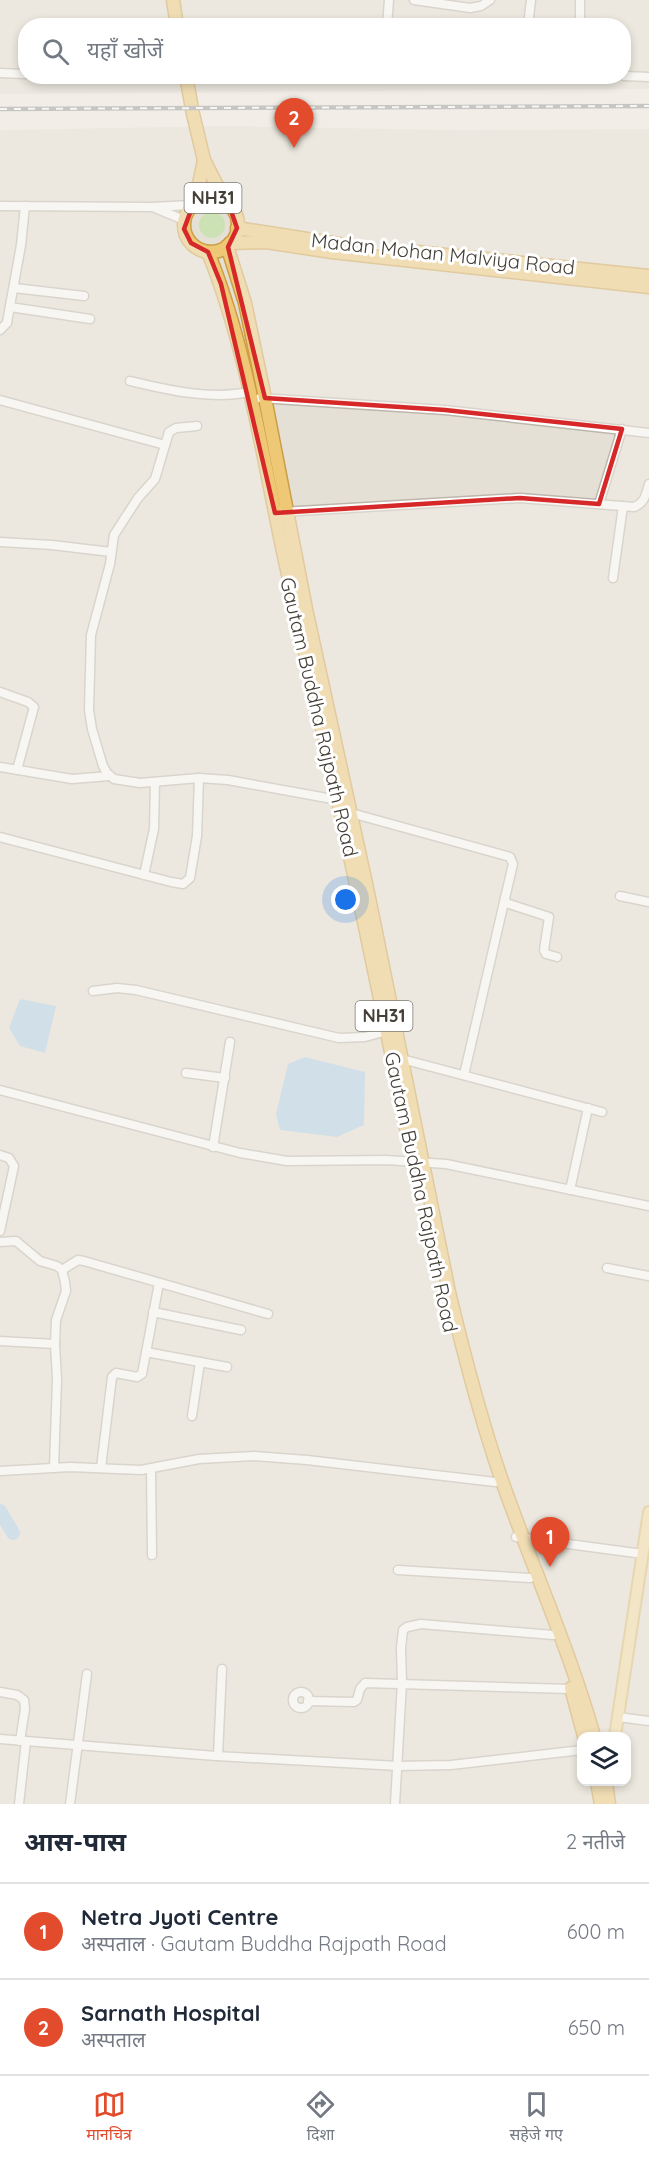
<!DOCTYPE html>
<html lang="hi">
<meta charset="utf-8">
<style>
body{margin:0;font-family:Quicksand,"Noto Sans Devanagari",sans-serif;background:#f2f2f3;color:#1f2937}
.controls{position:absolute;right:18px;bottom:18px;display:grid;overflow:hidden;border-radius:12px;box-shadow:0 3px 9px #0003}
.controls button{width:54px;height:54px;display:grid;place-items:center;padding:0;border:0;border-bottom:2px solid #e0e1e3;background:#fff;color:#1f2937;font:30px sans-serif}
.you{position:absolute;left:346px;top:900px;width:21px;height:21px;margin:-15px;border:4px solid #fff;border-radius:50%;background:#1a73e8;box-shadow:0 0 0 9px #1a73e833}
.badge{display:grid;place-items:center;width:39px;height:39px;border-radius:50%;background:#e34b2d;color:#fff;font-size:20px;font-weight:700}
.pin{position:absolute;translate:-50% -50px;filter:drop-shadow(0 2px 3px #0008)}
.pin::after{content:'';position:absolute;top:32px;width:21px;height:18px;background:inherit;clip-path:polygon(0 0,100% 0,50% 100%)}
.list{margin:0;padding:0;list-style:none}
h2{display:flex;justify-content:space-between;align-items:center;height:78px;margin:0;padding:0 24px;font-size:26px}
h2 small{font-size:20px;font-weight:400;color:#747a83}
.list li{display:grid;grid-template-columns:39px 1fr auto;gap:18px;align-items:center;box-sizing:border-box;height:96px;padding:0 24px;border-top:2px solid #e0e1e3}
.list b{display:block;font-size:22px;white-space:nowrap}
.list p{margin:0;font-size:20px;white-space:nowrap;color:#747a83}
.list em{font-size:20px;font-style:normal;color:#747a83}
.icon{flex:none;width:33px;height:33px;fill:none;stroke:currentColor;stroke-width:2;stroke-linecap:round;stroke-linejoin:round}
.map{position:relative;flex:none;width:649px;height:1804px;overflow:hidden}
.search{position:absolute;background:#fff;box-shadow:0 3px 9px #0003;left:18px;right:18px;top:18px;height:66px;display:flex;align-items:center;gap:15px;box-sizing:border-box;padding:0 21px;border-radius:24px;color:#747a83;font-size:22px}
.sheet{height:270px;background:#fff}
nav{display:flex;justify-content:space-around;align-items:center;box-sizing:border-box;height:84px;border-top:2px solid #e0e1e3;background:#fff;font-size:16px;color:#747a83}
nav a{display:grid;justify-items:center;gap:3px}
nav .on{color:#e34b2d}
.map>svg:first-child{display:block}
</style>
<div class="map">
<svg width="649" height="1804" viewBox="0 0 649 1804">
<rect width="100%" height="100%" fill="#f2eee7"/>
<g fill="#e5e0d6" fill-rule="evenodd">
<path d="M0 0H649V89L0 94ZM26 26H624V76H26Z"/>
<path d="M222 126 460 130 649 129V1804H0V130ZM582 1736H626V1782H582Z"/>
</g>
<circle fill="#cce2b4" cx="212" cy="225" r="13"/>
<g fill="#a9cee8">
<polygon points="20,999 56,1006 45,1053 20,1046 9,1028"/>
<polygon points="305,1057 365,1072 364,1125 337,1137 280,1130 276,1114 288,1064"/>
</g>
<g fill="none" stroke-linecap="round" stroke-linejoin="round">
<polyline stroke="#a9cee8" stroke-width="14" points="0,1511 13,1533"/>
<g stroke="#bcb6ab" stroke-width="11">
<g id="minor">
<polyline points="414,0 470,8 481,6 490,0"/>
<polyline points="580,0 580,26"/>
<polyline points="387,26 389,0"/>
<polyline points="528,26 531,0"/>
<polyline points="0,73 26,74"/>
<polyline points="624,76 649,77"/>
<polyline points="0,206 151,207 193,205"/>
<polyline points="155,208 184,220"/>
<polyline points="14,288 84,296"/>
<polyline points="10,307 90,319"/>
<polyline points="0,330 7,323 8,317 21,245 25,206"/>
<path d="M130 381C168 390 210 400 249 392"/>
<polyline points="260,398 445,410 649,433"/>
<polyline points="0,400 165,445"/>
<polyline points="599,504 622,429"/>
<path d="M282 512 520 498 634 507C645 503 646 494 649 484"/>
<polyline points="0,542 52,545 111,552"/>
<polyline points="613,578 623,506"/>
<polyline points="0,692 28,702 34,707 17,770"/>
<polyline points="0,767 72,779 109,776"/>
<polyline points="199,778 228,780 338,800"/>
<polyline points="351,813 510,857 513,864 505,898 506,903 549,917 544,950 546,954 557,957"/>
<polyline points="0,837 171,882 183,884 190,878 197,836 199,778 140,783 114,779 107,773 103,766 92,729 89,710 91,635 110,564 114,535 138,498 155,479 169,432 176,428 197,426"/>
<polyline points="144,875 154,829 155,782"/>
<polyline points="620,896 649,902"/>
<polyline points="93,991 117,988 136,990 339,1038 365,1037 387,1031"/>
<polyline points="398,1058 602,1112"/>
<polyline points="186,1073 225,1078"/>
<polyline points="464,1075 505,898"/>
<polyline points="0,1090 240,1153 287,1161 386,1160 446,1164 649,1206"/>
<polyline points="213,1147 230,1042"/>
<polyline points="0,1155 9,1158 14,1166 0,1231"/>
<polyline points="570,1190 588,1108"/>
<polyline points="0,1242 16,1241 40,1261 57,1266 62,1270 65,1282 66,1291 56,1320 55,1344 57,1379 54,1468"/>
<polyline points="607,1268 649,1276"/>
<polyline points="62,1270 78,1260 84,1261 268,1314"/>
<polyline points="153,1312 241,1330"/>
<polyline points="0,1341 55,1344"/>
<polyline points="146,1352 227,1367"/>
<polyline points="192,1416 200,1362"/>
<polyline points="101,1468 112,1377 116,1373 137,1377 142,1374 159,1283"/>
<polyline points="151,1469 152,1555"/>
<polyline points="0,1471 70,1467 141,1470 199,1459 254,1456 307,1460 495,1482"/>
<polyline points="516,1537 643,1554"/>
<polyline points="398,1570 530,1578"/>
<polyline points="0,1692 17,1695 24,1700 25,1709 20,1741"/>
<circle cx="301" cy="1700" r="8"/>
<polyline points="308,1701 354,1702 357,1700 360,1689 365,1683 571,1689"/>
<polyline points="618,1717 649,1721"/>
<polyline points="0,1739 216,1756 398,1766 451,1765 582,1750"/>
<polyline points="218,1756 222,1669"/>
<polyline points="19,1804 26,1741"/>
<polyline points="70,1804 87,1674"/>
<polyline points="395,1804 402,1683 401,1648 403,1630 407,1627 421,1624 553,1635"/>
</g>
</g>
<g stroke="#d7b970" stroke-width="14">
<polyline id="major" points="615,1736 649,1512"/>
</g>
<g stroke="#cc9d46" stroke-width="15">
<g id="highway">
<polyline points="173,0 177,26"/>
<polyline points="186,76 193,114 204,160 226,203"/>
<circle cx="211" cy="225" r="27"/>
<polyline points="195,203 204,160"/>
<polyline points="237,228 358,247"/>
<polyline points="230,243 266,242 332,252 649,287"/>
<path d="M227 246 245 303 265 398 306 609 367 888 449 1292C464 1355 480 1417 501 1478 531 1564 569 1648 594 1736"/>
<path d="M208 252C248 351 264 466 287 570 329 759 371 948 408 1138"/>
<polyline points="417,252 649,276"/>
<polyline points="571,1688 584,1736"/>
<polyline points="597,1782 601,1804"/>
<polyline points="606,1782 609,1804"/>
</g>
</g>
<use href="#minor" stroke="#fff" stroke-width="8"/>
<use href="#major" stroke="#f3dc9e" stroke-width="10"/>
<use href="#highway" stroke="#eec875" stroke-width="12"/>
<g stroke="#959595" stroke-width="4.5">
<polyline id="rail" points="0,109 649,106"/>
</g>
<use href="#rail" stroke="#fff" stroke-width="2" stroke-dasharray="7" stroke-linecap="butt"/>
</g>
<path d="M0 0H649V1804H0ZM207 198 229 205 237 228 228 247 265 398 445 410 622 429 599 504 520 498 275 513 221 284 208 252 191 243 184 229 193 205Z" fill="#f2eee7" fill-opacity=".55" fill-rule="evenodd"/>
<path fill="none" stroke="#d62828" stroke-width="4.5" stroke-linejoin="round" d="M207 198 229 205 237 228 228 247 265 398 445 410 622 429 599 504 520 498 275 513 221 284 208 252 191 243 184 229 193 205Z"/>
<g text-anchor="middle" stroke-width="6" stroke-linejoin="round" paint-order="stroke">
<g fill="#fff" stroke="#7c7973" stroke-width="1.5">
<rect x="184.5" y="183" width="57" height="30" rx="4.5"/>
<rect x="355.5" y="1001" width="57" height="30" rx="4.5"/>
</g>
<g font-size="18" font-weight="bold" fill="#443f37">
<text x="213" y="204">NH31</text>
<text x="384" y="1022">NH31</text>
</g>
<g font-size="20" fill="#443f37" stroke="#fff">
<text transform="translate(443 254) rotate(6)" y="7">Madan Mohan Malviya Road</text>
<text transform="translate(319 717) rotate(77)" y="7">Gautam Buddha Rajpath Road</text>
<text transform="translate(421 1192) rotate(78)" y="7">Gautam Buddha Rajpath Road</text>
</g>
</g>
</svg>
<div class="controls">
<button><svg class="icon" aria-label="layers" viewBox="0 0 24 24"><path d="M12 4l9 5-9 5-9-5zM3 14l9 5 9-5"/></svg></button>
</div>
<div class="you"></div>
<div class="pin badge" style="left:550px;top:1567px">1</div>
<div class="pin badge" style="left:294px;top:148px">2</div>
<div class="search"><svg class="icon" aria-label="search" viewBox="0 0 24 24"><circle cx="10" cy="10" r="6"/><path d="M15 15l6 6"/></svg>यहाँ खोजें</div>
</div>
<section class="sheet">
<h2>आस-पास<small>2 नतीजे</small></h2>
<ul class="list">
<li><span class="badge">1</span><div><b>Netra Jyoti Centre</b><p>अस्पताल · Gautam Buddha Rajpath Road</p></div><em>600 m</em></li>
<li><span class="badge">2</span><div><b>Sarnath Hospital</b><p>अस्पताल</p></div><em>650 m</em></li>
</ul>
</section>
<nav>
<a class="on"><svg class="icon" aria-label="map" viewBox="0 0 24 24"><path d="M3 6l6-2 6 2 6-2v14l-6 2-6-2-6 2zM9 4v14M15 6v14"/></svg>मानचित्र</a>
<a><svg class="icon" aria-label="directions" viewBox="0 0 24 24"><path d="M12 3l9 9-9 9-9-9zM9 14v-3h6M13 9l2 2-2 2"/></svg>दिशा</a>
<a><svg class="icon" aria-label="saved" viewBox="0 0 24 24"><path d="M7 4h10v16l-5-4-5 4z"/></svg>सहेजे गए</a>
</nav>
